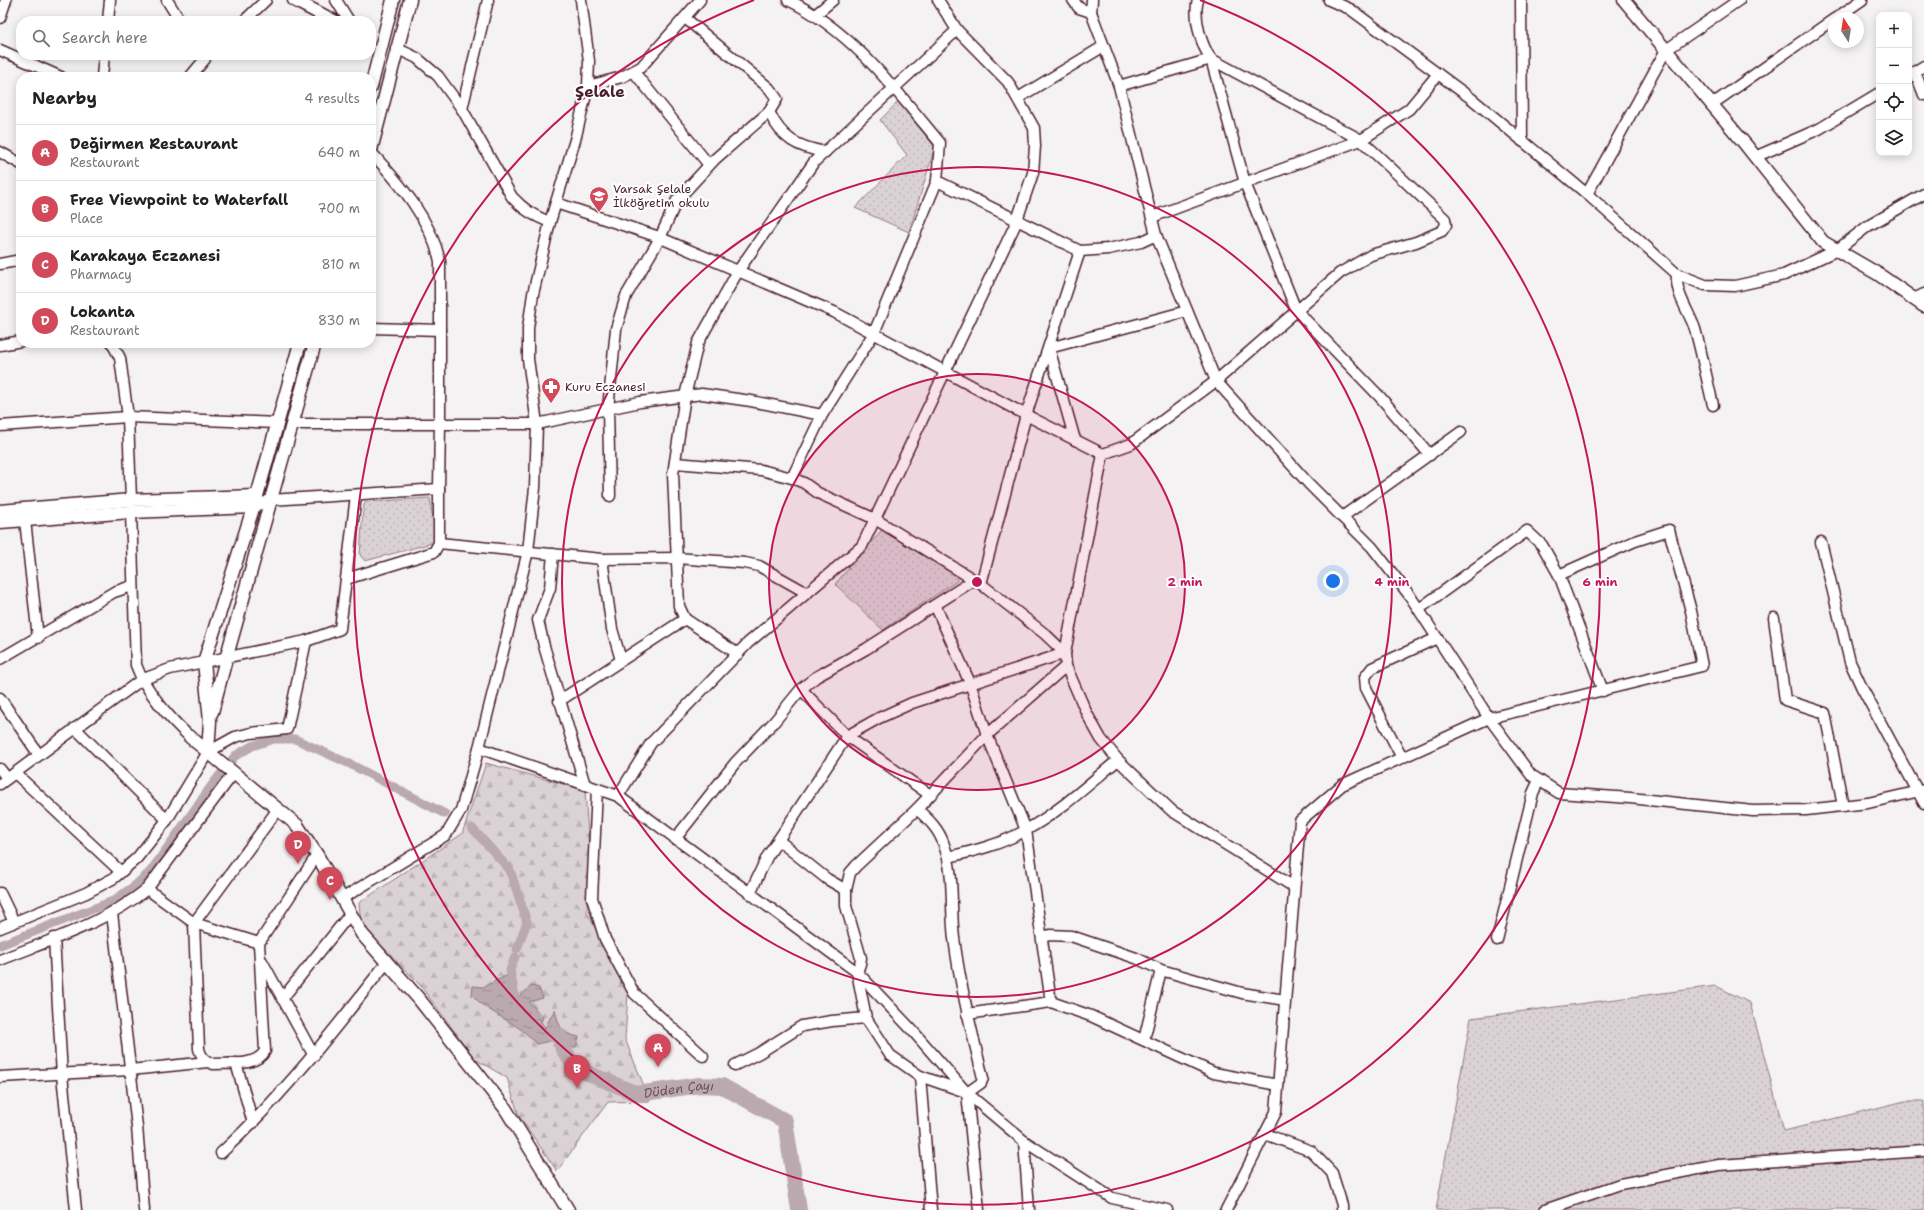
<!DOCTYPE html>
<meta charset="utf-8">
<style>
body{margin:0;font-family:"Shantell Sans",sans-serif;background:#f6f6f6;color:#222}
.controls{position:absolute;right:12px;top:12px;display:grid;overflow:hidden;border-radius:8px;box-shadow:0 2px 10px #0003}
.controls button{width:36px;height:36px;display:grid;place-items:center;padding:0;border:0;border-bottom:1px solid #e0e0e0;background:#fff;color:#222;font:20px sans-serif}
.compass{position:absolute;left:1828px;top:12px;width:36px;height:36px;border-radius:50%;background:#fff;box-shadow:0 2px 10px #0003;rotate:348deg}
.you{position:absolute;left:1333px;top:581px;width:14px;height:14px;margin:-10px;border:3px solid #fff;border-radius:50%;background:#1a73e8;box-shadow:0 0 0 6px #1a73e833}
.badge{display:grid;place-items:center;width:26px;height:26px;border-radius:50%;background:#d1495b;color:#fff;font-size:13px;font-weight:700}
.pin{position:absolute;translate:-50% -33px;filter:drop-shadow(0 1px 2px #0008)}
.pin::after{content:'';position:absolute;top:21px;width:14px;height:12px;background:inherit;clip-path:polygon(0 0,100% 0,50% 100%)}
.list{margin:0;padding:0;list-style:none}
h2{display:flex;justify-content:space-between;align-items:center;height:52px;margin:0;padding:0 16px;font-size:17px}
h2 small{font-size:13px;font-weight:400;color:#767676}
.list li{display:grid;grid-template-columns:26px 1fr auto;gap:12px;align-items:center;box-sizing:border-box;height:56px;padding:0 16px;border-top:1px solid #e0e0e0}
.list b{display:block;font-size:15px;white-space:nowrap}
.list p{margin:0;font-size:13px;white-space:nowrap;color:#767676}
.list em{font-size:13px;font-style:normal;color:#767676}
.icon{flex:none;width:22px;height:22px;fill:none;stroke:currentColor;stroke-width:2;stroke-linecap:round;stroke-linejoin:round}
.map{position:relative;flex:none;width:1924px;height:1210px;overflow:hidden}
.search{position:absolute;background:#fff;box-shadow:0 2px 10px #0003;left:16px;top:16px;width:360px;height:44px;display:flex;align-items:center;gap:10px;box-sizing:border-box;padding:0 14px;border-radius:16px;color:#767676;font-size:15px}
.panel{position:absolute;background:#fff;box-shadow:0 2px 10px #0003;left:16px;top:72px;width:360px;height:276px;border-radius:16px}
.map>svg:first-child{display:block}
</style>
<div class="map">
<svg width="1924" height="1210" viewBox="0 0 1924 1210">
<defs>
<pattern id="green-dots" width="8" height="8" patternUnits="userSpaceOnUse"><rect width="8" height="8" fill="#dbd2d5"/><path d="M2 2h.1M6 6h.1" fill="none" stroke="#bdb4b7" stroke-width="1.8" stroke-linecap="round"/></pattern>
<pattern id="forest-firs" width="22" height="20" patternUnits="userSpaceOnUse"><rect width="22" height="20" fill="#dbd2d5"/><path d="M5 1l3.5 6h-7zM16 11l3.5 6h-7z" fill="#bdb4b7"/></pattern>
<pattern id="water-ripples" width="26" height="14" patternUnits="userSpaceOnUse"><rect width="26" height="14" fill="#baa9ae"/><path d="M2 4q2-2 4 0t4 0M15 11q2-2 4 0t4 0" fill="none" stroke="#99898e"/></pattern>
</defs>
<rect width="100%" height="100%" fill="#f4f2f2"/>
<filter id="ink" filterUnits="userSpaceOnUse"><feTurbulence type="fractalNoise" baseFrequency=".025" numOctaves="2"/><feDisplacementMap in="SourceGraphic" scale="8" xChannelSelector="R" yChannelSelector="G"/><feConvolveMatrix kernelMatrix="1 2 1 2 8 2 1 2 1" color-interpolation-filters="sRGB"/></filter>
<g filter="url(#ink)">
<g fill="url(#green-dots)" stroke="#927880">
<polygon points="898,102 935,147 909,232 855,208 907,155 880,120"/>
<polygon points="430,498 436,542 365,561 360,555 363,510 365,502"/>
<polygon points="882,530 957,576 957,581 883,630 835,584"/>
<polygon points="1716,986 1750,1003 1784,1131 1905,1101 1924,1101 1924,1210 1436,1210 1471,1018"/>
</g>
<polygon fill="url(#forest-firs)" stroke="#927880" points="486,763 585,790 589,850 587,912 628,993 625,1039 650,1101 608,1102 557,1171 519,1116 507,1078 475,1059 420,985 361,925 359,903 462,834"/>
<path fill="url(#water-ripples)" stroke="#8d727a" d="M510 974 512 977C510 986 508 993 516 1000L531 986 539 988 543 998 529 1002 543 1017 541 1022 545 1028 555 1009C559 1026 560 1033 579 1037L576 1047 563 1049 555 1040 536 1044C520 1022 490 1016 472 995L473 986 483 987Z"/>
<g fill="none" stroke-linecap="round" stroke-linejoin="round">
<g stroke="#baa9ae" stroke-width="9">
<polyline points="472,828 510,870 527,922 517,949"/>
<polyline points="0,945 113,901 133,887 150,872 212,785 235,756 252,746 274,739 295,739 350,764 445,814"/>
<polyline points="515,957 510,970 518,1012"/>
</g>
<path stroke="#baa9ae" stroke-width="16" id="s1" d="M552 1034 559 1035 563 1049 576 1068 637 1094 700 1085 722 1086 785 1121 799 1210"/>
<g stroke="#4a1f2b" stroke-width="13">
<g id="minor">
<polyline points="167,0 180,21"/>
<polyline points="336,0 349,21"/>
<path d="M788 0C851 30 896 90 940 143L937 181 874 333 822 415 792 478 804 483 818 493 875 519 981 584 1045 634 1065 653"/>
<polyline points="1073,0 1079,8 1091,12"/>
<polyline points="1092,0 1091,12 1119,86 1156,235 1216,381 1309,484 1372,547 1410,596 1489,718 1531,775 1559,793 1630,798 1753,811 1806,810 1868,803 1924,790"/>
<polyline points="1329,0 1350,9 1472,99 1587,194 1677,274 1705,285 1735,286 1784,275 1837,250 1868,226 1924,194"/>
<polyline points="1521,0 1522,141"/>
<polyline points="815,15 833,0"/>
<polyline points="0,18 6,0"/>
<polyline points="1836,18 1862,0"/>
<polyline points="108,21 110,0"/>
<polyline points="244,21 266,0"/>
<path d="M396 48 417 58 438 76 462 109 512 197C524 210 534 216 550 222"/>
<polyline points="0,50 61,77"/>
<polyline points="634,72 709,165"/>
<polyline points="1915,72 1924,95"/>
<polyline points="1909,75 1924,66"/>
<polyline points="102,77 104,55"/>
<polyline points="190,77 205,59"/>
<polyline points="588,86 622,77 641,67 700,0"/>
<polyline points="1119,86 1211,59 1245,183 1296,310 1381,398 1430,455"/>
<polyline points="1018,98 1104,46"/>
<polyline points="1711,105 1834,19"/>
<polyline points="462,109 488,0"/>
<path d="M769 112C782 139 797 147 825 152"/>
<polyline points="0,152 21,164"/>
<path d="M371 152C400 184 430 218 440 261V423L439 489"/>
<polyline points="1755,157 1819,129 1879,93"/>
<polyline points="937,181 1080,251 1108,249 1141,242 1156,235"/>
<polyline points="1587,194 1666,50 1739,0"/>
<path d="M556 203 656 236 834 312 1026 415 1103 454 1131 444 1216 381 1340 273 1371 255 1416 242 1442 231 1446 225 1445 219 1361 140 1211 59C1201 45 1193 17 1198 0"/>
<polyline points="1152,217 1361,140 1409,109 1438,74"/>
<polyline points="0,264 21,260"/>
<path d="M1677 274C1675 294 1689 311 1695 329 1702 354 1707 380 1713 405"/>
<polyline points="1914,299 1924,294"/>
<polyline points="371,328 440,330"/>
<polyline points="112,343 120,358 128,417 131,500"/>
<polyline points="0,345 21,341"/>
<polyline points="292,424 537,424 640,402 702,394 751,401 822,415"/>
<polyline points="0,426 128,417 277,423"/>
<polyline points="1075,440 1049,348 1187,311"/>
<polyline points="1103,454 1065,653 1066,666 1087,714 1101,739 1118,760 1172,811 1294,887"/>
<polyline points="675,463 761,470 792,478"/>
<polyline points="610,496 608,409 616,329 626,296 660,238 677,200 715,159 769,112 777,99 769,88 685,18"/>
<path d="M131 512 136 665C145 690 170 719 190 737"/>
<polyline points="1342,517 1461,432"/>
<polyline points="25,520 38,638"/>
<polyline points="1821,542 1850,662 1862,688 1924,803"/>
<polyline points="439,543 602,559 676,558 745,563 759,566 807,593"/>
<polyline points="553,554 550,588 538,620 544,646 585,785"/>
<polyline points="602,559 612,629 621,660"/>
<polyline points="346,579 356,495"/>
<polyline points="981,584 1026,415 1080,251"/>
<polyline points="935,605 970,683 987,735 1026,830 1051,1002"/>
<polyline points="1419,609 1527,531 1542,545 1559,575 1603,691"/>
<polyline points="1774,618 1785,700 1825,713 1843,806"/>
<polyline points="738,654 685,619 679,606 673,474 685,396 698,343 738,271 814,162 957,30 938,0"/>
<polyline points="0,659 114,592 132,586"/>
<polyline points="801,689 847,736 930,795"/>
<polyline points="0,698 39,755"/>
<polyline points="559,701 685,619"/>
<polyline points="75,728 167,820"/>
<polyline points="479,748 618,796 857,972 912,1030 967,1093 1024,1141 1112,1198 1167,1210"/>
<polyline points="1402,758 1366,688 1365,677 1372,668 1437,638"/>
<polyline points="0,769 7,778"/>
<polyline points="15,773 121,872"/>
<polyline points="0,784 141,680 170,669 306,641 340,629 346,579 434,552 439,543 439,489 271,500 253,507"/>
<polyline points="597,789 592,898 605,939 634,993 703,1056"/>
<polyline points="618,796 651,743 748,643 862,546 1016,223 1033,173 1035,146 1034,128 1008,82 957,30"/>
<path d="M278 809 194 923 199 1049C201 1057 205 1061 213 1064 229 1063 256 1067 265 1051L259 943 317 855"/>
<path d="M917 809C929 820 939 829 944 845 955 874 950 908 954 938 960 986 972 1032 983 1078L981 1083 967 1093"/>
<polyline points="675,839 735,763 774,722 801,689 816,677 866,649 974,580"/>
<polyline points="778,840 827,879 846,890"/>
<path d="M948 857C975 851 1002 844 1026 830 1059 812 1089 784 1118 760"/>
<polyline points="147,889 194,923 259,943"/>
<polyline points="0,893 14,922"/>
<polyline points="750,893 767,857 847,736 879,718 912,703 1065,653"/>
<polyline points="343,898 446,835 461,810 479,748 528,551 535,488 537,424 528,359 528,328 533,294 550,222 575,140 588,86 589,61 581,0"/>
<polyline points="112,913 137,1127 144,1210"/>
<polyline points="0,928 86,893 114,878 137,858 167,820 208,752 235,737 251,733 287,729 306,641"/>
<polyline points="1042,937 1050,935 1071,936 1136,958 1161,970 1242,993 1285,1000"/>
<polyline points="54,938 62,1075 76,1210"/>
<polyline points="1497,940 1533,793 1539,780"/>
<path d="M0 960C50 940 105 923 147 889L233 774"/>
<polyline points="262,961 314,1056"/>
<polyline points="282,999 350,914"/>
<polyline points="967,1014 1051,1002 1091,1016 1214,1073 1278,1085"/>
<polyline points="1144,1040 1161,970"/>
<polyline points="236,1063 253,1123"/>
<polyline points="735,1065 759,1053 802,1026 832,1021 866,1018"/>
<polyline points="920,1076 931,1210"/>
<polyline points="0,1077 130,1070 208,1062"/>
<polyline points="966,1092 920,1076 890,1055 866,1018 857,972 860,964 861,958 846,906 846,890 850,873 856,866 917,809 987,735 1066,666"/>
<polyline points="967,1093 979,1210"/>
<polyline points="1265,1134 1311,1151 1332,1173 1342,1205 1342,1210"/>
<polyline points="1024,1141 1029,1210"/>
<path d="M221 1153C283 1096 335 1029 387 962"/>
<polyline points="1226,1210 1276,1112 1300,821 1342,785 1489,718 1702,666 1691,611 1669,530 1635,541 1559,575"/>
<polyline points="1545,1210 1620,1184 1719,1165 1924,1151"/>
</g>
</g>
<g stroke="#4a1f2b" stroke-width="15">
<g id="tertiary">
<polyline points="294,0 334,21"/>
<polyline points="1624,0 1745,144 1823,242 1878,274 1924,306"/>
<polyline points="371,87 393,0"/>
<polyline points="371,150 410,0"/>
<polyline points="0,511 131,500 257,496"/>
<polyline points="0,522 131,512 253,507"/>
<polyline points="212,712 226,659 315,343"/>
<polyline points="190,737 297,825 317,855 362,934 419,999 505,1108 568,1210"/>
<polyline points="208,752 210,721 204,662 257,496 300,343"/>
</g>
</g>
<use href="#minor" stroke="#fff" stroke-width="10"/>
<use href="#tertiary" stroke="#fff" stroke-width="12"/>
</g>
</g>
<circle cx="977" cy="582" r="208" fill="#c2185b" fill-opacity=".12"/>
<g fill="none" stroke="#c2185b" stroke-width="2">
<circle cx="977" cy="582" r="208"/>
<circle cx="977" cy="582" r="415"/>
<path d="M1200 0A623 623 0 1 1 754 0"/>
</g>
<defs>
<g id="school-pin" transform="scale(1)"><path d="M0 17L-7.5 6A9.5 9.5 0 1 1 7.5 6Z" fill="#d1495b" stroke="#fff"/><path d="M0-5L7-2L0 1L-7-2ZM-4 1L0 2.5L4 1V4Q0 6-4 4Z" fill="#fff"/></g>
<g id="pharmacy-pin" transform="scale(1)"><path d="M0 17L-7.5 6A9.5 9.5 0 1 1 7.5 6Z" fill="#d1495b" stroke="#fff"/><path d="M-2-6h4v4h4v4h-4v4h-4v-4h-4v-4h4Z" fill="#fff"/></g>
</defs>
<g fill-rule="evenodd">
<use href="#school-pin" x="599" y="196"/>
<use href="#pharmacy-pin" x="551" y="387"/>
</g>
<g text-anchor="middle" stroke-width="4" stroke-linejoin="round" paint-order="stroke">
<g font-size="12" fill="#4a1f2b" stroke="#fff" text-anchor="start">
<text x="613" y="193">Varsak Şelale<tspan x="613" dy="14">İlköğretim okulu</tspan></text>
<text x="565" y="391">Kuru Eczanesi</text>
</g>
<g font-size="13" font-style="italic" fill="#714f59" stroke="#fff">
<text dy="5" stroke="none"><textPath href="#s1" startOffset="153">Düden Çayı</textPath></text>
</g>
<g font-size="16" font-weight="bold" fill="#4a1f2b" stroke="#fff">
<text x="600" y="97">Şelale</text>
</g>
</g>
<circle cx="977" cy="582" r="6" fill="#c2185b" stroke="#fff" stroke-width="2"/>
<g font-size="12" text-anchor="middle" font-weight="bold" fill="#c2185b" stroke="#fff" stroke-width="4" stroke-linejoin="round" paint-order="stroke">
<text x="1185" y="586">2 min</text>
<text x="1392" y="586">4 min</text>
<text x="1600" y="586">6 min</text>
</g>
</svg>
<div class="controls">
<button>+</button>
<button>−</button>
<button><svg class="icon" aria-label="locate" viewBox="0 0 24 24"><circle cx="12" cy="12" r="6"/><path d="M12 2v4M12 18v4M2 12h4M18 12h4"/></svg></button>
<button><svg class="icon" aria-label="layers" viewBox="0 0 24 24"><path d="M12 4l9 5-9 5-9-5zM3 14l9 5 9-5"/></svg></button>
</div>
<svg class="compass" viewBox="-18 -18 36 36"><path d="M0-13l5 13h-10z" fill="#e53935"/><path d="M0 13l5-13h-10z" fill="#767676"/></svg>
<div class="you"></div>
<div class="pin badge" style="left:658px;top:1067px">A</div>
<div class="pin badge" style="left:577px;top:1088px">B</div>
<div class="pin badge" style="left:330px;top:900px">C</div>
<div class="pin badge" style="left:298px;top:864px">D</div>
<div class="search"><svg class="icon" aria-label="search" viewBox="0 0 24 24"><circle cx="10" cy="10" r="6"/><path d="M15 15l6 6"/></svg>Search here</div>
<section class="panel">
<h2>Nearby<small>4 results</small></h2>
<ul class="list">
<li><span class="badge">A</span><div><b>Değirmen Restaurant</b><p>Restaurant</p></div><em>640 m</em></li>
<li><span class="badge">B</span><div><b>Free Viewpoint to Waterfall</b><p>Place</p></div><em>700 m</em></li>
<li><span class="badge">C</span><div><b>Karakaya Eczanesi</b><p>Pharmacy</p></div><em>810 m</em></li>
<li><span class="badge">D</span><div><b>Lokanta</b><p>Restaurant</p></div><em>830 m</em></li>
</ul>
</section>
</div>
